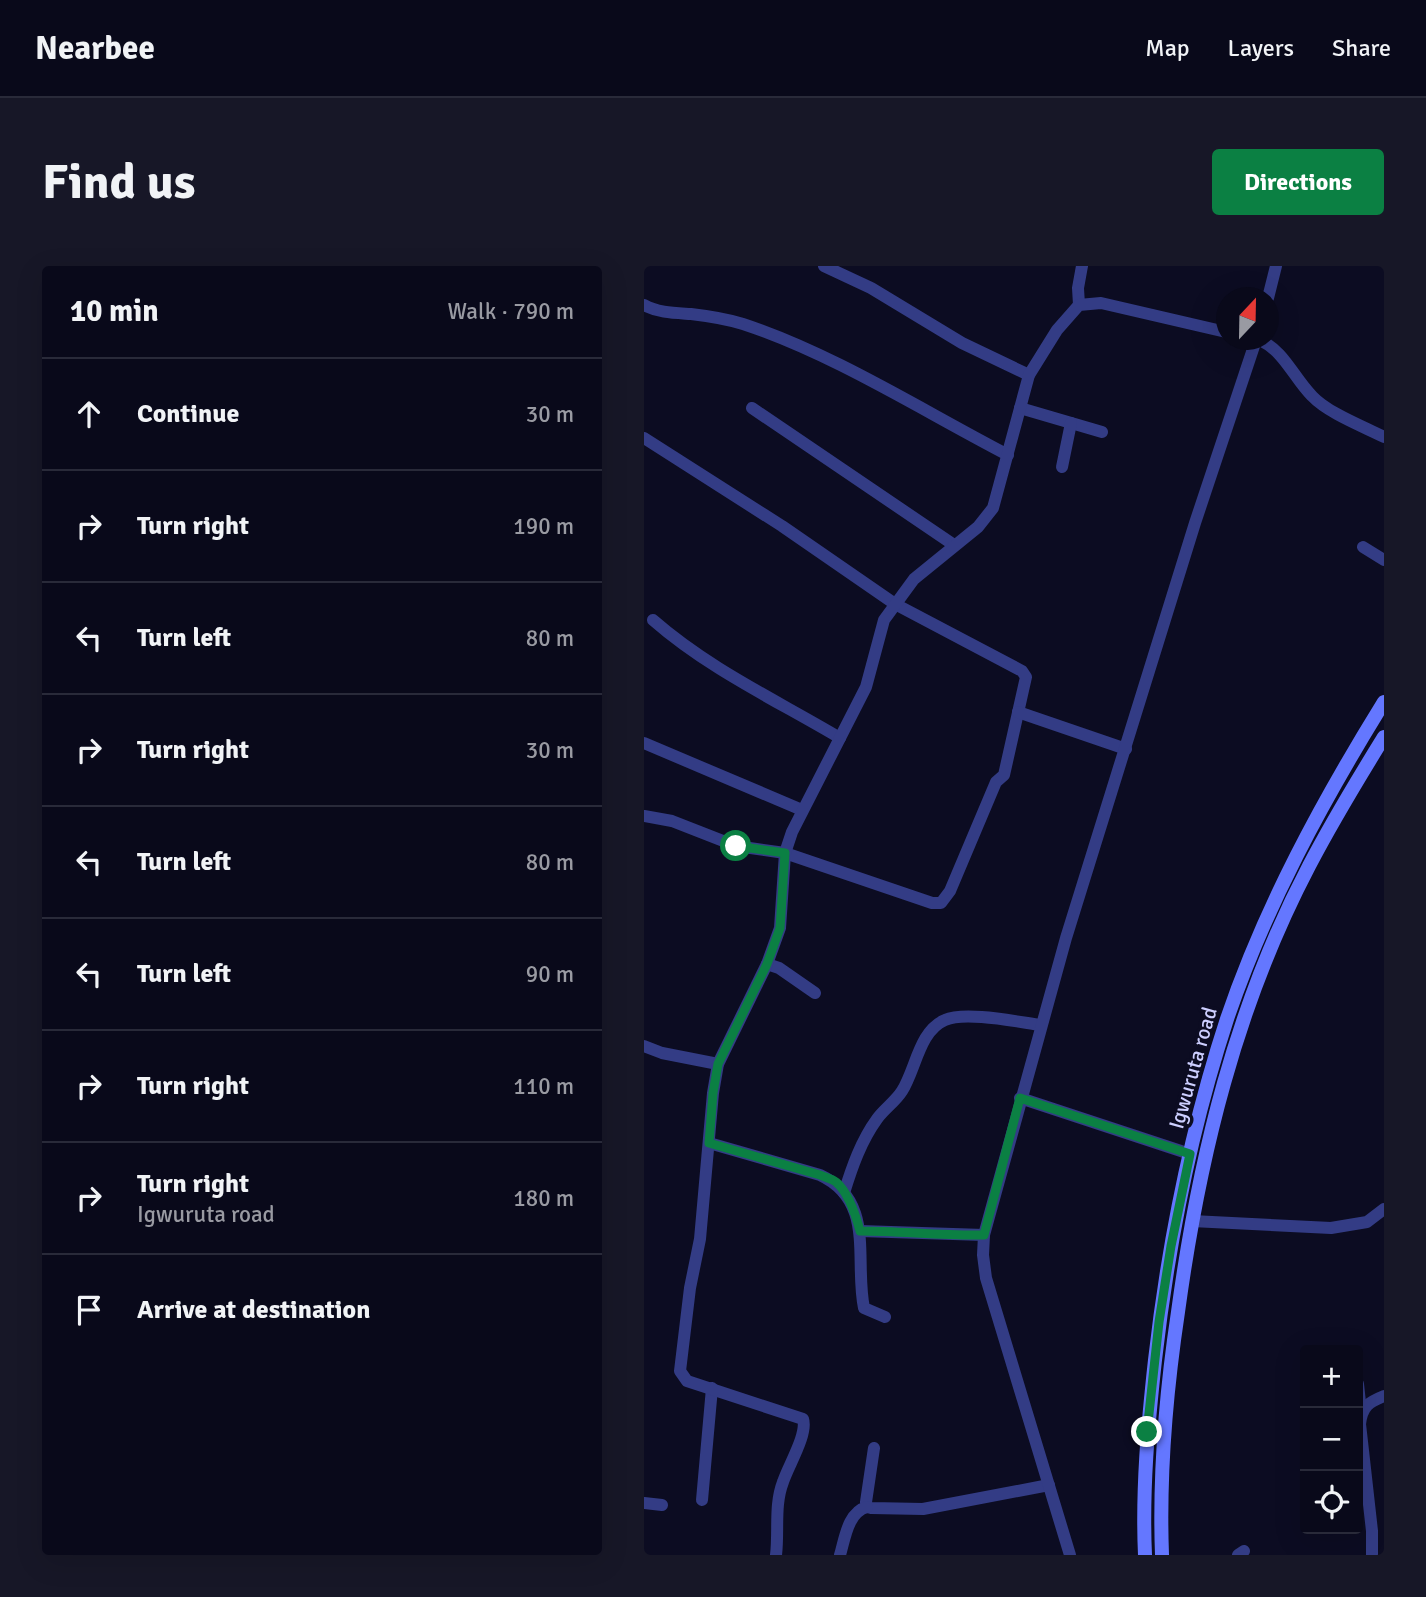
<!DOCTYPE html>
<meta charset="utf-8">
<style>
body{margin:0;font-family:Signika,sans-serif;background:#171727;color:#f1f3f6}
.controls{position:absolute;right:21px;bottom:21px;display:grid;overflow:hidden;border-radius:7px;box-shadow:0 7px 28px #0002}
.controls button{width:63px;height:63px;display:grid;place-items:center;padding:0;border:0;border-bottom:2px solid #292a39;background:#09091a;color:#f1f3f6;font:35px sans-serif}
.compass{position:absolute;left:572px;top:21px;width:63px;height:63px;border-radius:50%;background:#09091a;box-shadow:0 7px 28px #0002;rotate:22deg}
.stop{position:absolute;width:21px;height:21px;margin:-16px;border:5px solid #0b8043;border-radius:50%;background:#fff}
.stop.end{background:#0b8043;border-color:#fff;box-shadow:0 2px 7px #0008}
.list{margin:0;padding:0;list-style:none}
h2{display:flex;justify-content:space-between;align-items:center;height:91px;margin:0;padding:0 28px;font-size:30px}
h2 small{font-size:23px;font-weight:400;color:#999aa2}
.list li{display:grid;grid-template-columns:46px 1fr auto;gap:21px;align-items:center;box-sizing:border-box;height:112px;padding:0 28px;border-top:2px solid #292a39}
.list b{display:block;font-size:26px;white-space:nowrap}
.list p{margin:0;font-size:23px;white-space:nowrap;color:#999aa2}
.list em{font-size:23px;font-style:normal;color:#999aa2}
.icon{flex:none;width:38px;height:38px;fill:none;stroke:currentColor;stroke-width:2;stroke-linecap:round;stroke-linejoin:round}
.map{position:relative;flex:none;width:740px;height:1289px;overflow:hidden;border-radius:7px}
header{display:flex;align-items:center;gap:42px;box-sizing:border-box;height:98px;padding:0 35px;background:#09091a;border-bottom:2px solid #292a39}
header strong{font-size:33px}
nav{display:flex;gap:38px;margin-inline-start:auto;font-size:24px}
.intro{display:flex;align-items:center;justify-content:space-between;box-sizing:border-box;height:168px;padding:0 42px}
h1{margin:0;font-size:49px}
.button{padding:18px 32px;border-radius:7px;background:#0b8043;color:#fff;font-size:24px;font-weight:700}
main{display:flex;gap:42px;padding:0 42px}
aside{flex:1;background:#09091a;border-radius:7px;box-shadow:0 7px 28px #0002}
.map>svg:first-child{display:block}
</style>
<header>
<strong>Nearbee</strong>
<nav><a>Map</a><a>Layers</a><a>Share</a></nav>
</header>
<div class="intro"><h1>Find us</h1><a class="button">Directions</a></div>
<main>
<aside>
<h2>10 min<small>Walk · 790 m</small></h2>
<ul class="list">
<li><svg class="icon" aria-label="ahead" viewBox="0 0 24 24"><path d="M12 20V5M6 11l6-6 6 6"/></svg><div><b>Continue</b></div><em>30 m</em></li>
<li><svg class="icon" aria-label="right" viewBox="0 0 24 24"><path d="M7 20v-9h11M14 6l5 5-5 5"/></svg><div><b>Turn right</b></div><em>190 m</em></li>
<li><svg class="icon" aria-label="left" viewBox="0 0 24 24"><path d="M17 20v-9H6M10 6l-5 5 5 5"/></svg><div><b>Turn left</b></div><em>80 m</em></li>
<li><svg class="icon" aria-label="right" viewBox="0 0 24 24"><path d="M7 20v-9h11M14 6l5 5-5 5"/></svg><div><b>Turn right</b></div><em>30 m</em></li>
<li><svg class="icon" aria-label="left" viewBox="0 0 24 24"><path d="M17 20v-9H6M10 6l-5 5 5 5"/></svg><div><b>Turn left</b></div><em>80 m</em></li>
<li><svg class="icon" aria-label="left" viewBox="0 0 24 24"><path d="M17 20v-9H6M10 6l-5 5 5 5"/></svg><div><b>Turn left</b></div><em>90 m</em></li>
<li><svg class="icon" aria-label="right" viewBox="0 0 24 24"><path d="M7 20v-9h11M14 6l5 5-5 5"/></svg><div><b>Turn right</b></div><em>110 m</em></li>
<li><svg class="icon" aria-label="right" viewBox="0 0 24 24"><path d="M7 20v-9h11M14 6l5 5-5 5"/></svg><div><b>Turn right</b><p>Igwuruta road</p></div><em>180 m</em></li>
<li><svg class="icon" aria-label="arrive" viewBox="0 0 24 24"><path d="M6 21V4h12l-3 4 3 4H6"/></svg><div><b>Arrive at destination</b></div></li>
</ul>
</aside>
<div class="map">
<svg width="740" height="1289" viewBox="0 0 740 1289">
<rect width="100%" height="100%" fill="#0c0c22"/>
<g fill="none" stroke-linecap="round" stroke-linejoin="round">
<g stroke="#333c85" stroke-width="12">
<polyline points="180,0 227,22 318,77 385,109"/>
<polyline points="624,32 632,0"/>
<path d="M0 39C14 47 31 47 47 48 64 50 83 53 99 58 190 88 279 145 364 189"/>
<polyline points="435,39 434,22 438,0"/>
<path d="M616 74C640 85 650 112 668 130 684 147 718 160 740 171"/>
<polyline points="108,142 310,279"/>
<polyline points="376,142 458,166"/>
<polyline points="0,172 138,260 251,338 378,405 382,411 360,509 352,516 306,625 297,637 288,637 141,587 92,580 28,555 0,550"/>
<polyline points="418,201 427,157"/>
<polyline points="719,281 740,294"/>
<path d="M9 354C65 403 132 434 196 472"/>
<polyline points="374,446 482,483"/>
<polyline points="0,477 158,544"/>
<polyline points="123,698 135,702 171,727"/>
<polyline points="0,780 18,787 74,798"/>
<polyline points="376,832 546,888"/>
<path d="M65 877 176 909C232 935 210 994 220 1042L241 1051"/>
<path d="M200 927C208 901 217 875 233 853 240 843 251 836 258 825 272 803 275 765 301 754 321 745 374 756 397 759"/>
<polyline points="548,955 687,962 723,956 740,943"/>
<polyline points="216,965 340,969"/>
<polyline points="714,1118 717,1146"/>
<polyline points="230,1182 222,1236 223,1241 227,1242 279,1243 405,1219"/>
<polyline points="58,1234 68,1122"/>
<polyline points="0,1237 18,1239"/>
<path d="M132 1289C135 1265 130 1239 139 1216 144 1200 164 1168 159 1153L43 1115 36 1105 46 1022 56 973 69 827 74 798 123 698 136 662 141 587 148 566 222 421 240 354 270 313 334 261 349 242 385 109 413 64 435 39 457 37 582 66"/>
<path d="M196 1289C201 1272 204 1246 223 1241"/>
<polyline points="426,1289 342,1012 339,989 340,969 422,672 551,257 612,74"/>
<polyline points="594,1289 600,1285"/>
<path d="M728 1289V1265L716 1158C718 1140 725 1136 740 1130"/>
</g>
<g stroke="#6477ff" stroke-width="14">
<path d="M501 1289C498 1224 504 1158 511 1094 524 979 547 863 583 753 621 641 678 536 740 436"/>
<path d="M518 1289C515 1208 522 1126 534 1046 555 891 592 739 665 600 688 556 714 513 740 471"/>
</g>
</g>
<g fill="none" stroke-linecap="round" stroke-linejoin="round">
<path stroke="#0b8043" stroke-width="9" d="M92 580 141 587 136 662 123 698 74 798 69 827 65 877 176 909C180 911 188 913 192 916 205 927 212 950 216 965 257 965 299 970 340 969L376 832 546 888 527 980 515 1056 503 1166"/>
</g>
<g text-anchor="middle" stroke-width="7" stroke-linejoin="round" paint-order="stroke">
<g font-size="21" fill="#cdcfff" stroke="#0c0c22">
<text transform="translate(549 802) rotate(-74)" y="7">Igwuruta road</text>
</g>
</g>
</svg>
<div class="controls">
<button>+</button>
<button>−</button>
<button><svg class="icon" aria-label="locate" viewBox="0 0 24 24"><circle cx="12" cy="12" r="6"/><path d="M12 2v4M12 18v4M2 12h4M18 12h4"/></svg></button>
</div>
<svg class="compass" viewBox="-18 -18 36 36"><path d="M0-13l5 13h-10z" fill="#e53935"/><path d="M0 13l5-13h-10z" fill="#999aa2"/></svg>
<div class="stop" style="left:92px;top:580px"></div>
<div class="stop end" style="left:503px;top:1166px"></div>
</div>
</main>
